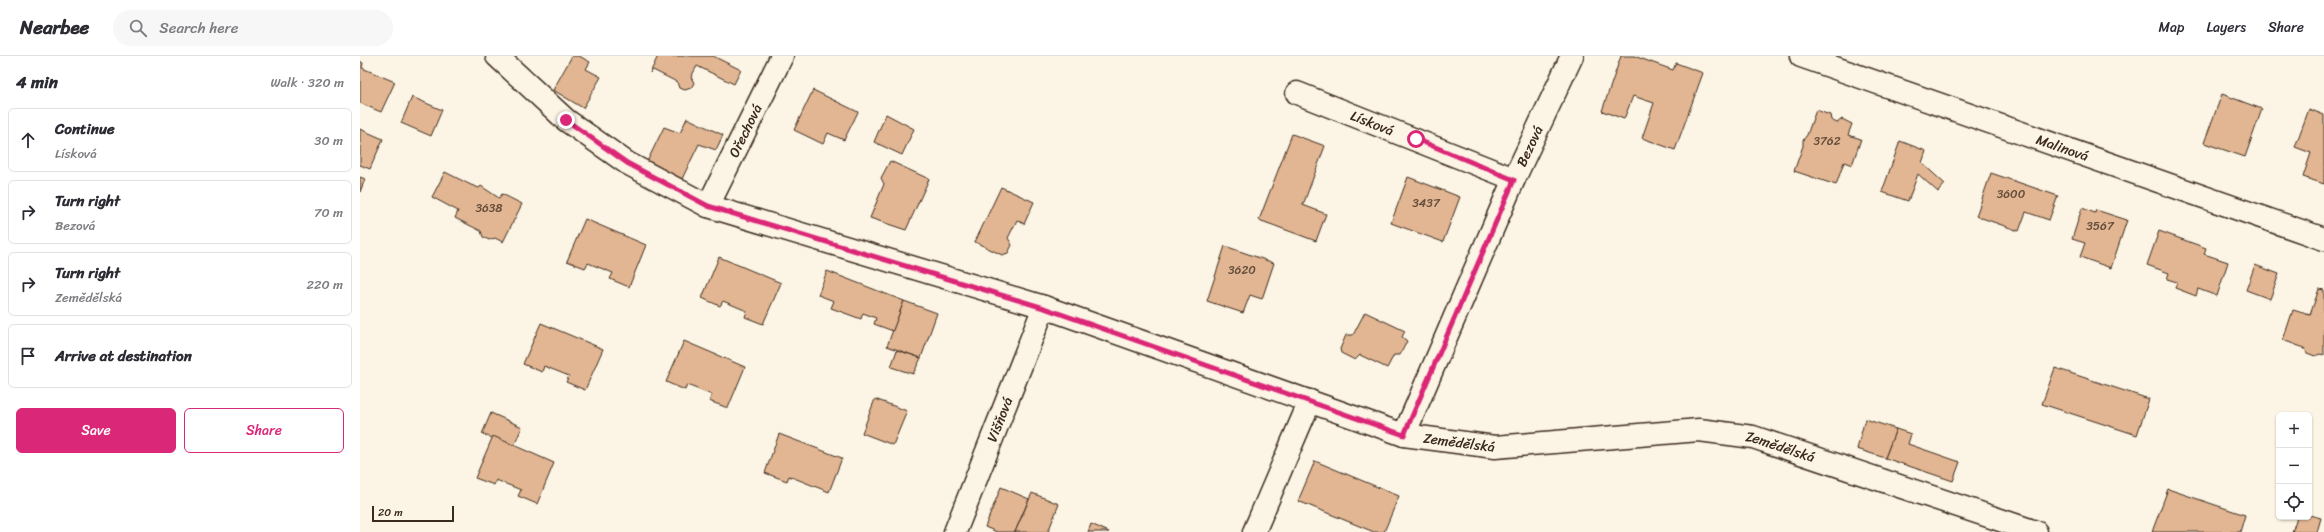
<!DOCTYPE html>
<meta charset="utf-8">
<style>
body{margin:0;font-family:Sriracha,sans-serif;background:#f7f7f7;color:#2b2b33}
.controls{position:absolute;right:12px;bottom:12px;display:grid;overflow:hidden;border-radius:6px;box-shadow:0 1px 3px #0004}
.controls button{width:36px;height:36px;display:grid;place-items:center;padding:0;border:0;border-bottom:1px solid #e1e1e2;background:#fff;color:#2b2b33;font:20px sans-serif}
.scale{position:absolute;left:12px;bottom:10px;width:82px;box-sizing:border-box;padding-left:4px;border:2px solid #3b2a1e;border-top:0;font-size:11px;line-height:14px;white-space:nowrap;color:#3b2a1e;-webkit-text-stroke:3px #fcf5e5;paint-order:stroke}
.stop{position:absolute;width:12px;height:12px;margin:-9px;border:3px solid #db2777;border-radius:50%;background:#fff}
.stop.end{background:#db2777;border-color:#fff;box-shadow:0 1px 4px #0008}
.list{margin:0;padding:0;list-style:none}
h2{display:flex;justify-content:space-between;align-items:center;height:52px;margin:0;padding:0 16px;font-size:17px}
h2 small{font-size:13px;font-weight:400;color:#7c7c81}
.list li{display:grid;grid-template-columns:26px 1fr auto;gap:12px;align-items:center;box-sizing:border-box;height:64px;margin:0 8px 8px;padding:0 8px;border:1px solid #e1e1e2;border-radius:6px}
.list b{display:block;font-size:15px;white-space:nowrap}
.list p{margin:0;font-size:13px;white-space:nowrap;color:#7c7c81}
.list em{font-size:13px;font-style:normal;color:#7c7c81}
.actions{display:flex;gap:8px;padding:12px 16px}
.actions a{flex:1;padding:9px 0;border:1px solid #db2777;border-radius:6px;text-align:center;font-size:14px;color:#db2777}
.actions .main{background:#db2777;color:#fff}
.icon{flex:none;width:22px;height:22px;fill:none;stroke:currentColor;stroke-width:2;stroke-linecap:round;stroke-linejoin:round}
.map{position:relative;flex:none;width:1964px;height:476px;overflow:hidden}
header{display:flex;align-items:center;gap:24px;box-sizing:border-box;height:56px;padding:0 20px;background:#fff;border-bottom:1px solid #e1e1e2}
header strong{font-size:19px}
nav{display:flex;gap:22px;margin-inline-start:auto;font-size:14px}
.search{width:280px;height:36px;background:#f7f7f7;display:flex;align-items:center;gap:10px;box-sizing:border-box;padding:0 14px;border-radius:22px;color:#7c7c81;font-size:15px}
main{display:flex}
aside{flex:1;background:#fff}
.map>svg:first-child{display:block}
</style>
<header>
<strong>Nearbee</strong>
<div class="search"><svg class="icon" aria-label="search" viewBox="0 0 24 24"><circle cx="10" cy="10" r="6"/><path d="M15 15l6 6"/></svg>Search here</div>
<nav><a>Map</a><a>Layers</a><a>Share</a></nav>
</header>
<main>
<aside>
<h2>4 min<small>Walk · 320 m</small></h2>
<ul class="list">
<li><svg class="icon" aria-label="ahead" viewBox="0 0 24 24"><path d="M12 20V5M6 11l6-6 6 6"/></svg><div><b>Continue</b><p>Lísková</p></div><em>30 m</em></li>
<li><svg class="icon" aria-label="right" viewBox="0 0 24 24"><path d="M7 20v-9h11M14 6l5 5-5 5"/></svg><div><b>Turn right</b><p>Bezová</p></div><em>70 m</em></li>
<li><svg class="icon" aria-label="right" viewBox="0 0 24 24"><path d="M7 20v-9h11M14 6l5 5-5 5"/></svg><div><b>Turn right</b><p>Zemědělská</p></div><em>220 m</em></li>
<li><svg class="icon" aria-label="arrive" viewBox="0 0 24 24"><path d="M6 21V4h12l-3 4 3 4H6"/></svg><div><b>Arrive at destination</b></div></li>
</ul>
<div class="actions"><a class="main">Save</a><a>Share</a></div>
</aside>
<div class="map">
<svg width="1964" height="476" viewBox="0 0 1964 476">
<rect width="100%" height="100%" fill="#fcf5e5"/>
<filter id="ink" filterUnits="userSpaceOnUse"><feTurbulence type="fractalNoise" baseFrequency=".025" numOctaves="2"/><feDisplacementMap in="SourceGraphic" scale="8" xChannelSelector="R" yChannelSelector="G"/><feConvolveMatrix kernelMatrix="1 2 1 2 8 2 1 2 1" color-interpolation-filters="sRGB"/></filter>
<g filter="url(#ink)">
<g fill="#e2b692" stroke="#3b2a1e">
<polygon points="212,0 219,0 230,6 226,13 241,21 223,52 193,34"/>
<polygon points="298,0 353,0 381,14 374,28 337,10 331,21 334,27 331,32 325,34 319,32 317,26 293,14 290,17"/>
<polygon points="1261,0 1274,0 1313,14 1316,7 1343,17 1315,94 1282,82 1294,47 1273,40 1264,63 1242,55"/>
<polygon points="0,5 3,7 2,12 35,26 21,56 0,47"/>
<polygon points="453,34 498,56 484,84 468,77 463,88 434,74"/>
<polygon points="1862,38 1902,53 1885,101 1844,87"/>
<polygon points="52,41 82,54 71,80 41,67"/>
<polygon points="1949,53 1964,59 1964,128 1943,121 1951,97 1935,91"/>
<polygon points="1456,54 1470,59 1471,64 1477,67 1482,63 1492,68 1488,79 1501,83 1492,109 1484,106 1476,129 1434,115 1443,90 1443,84 1447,79"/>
<polygon points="526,58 554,73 542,99 514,86"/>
<polygon points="327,62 363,79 356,94 339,88 318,131 283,114 304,71 320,77"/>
<polygon points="0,73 23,83 10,113 0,109"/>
<polygon points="932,78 965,90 943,149 966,158 956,185 899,164"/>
<polygon points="1540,85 1566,95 1562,107 1585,128 1578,136 1558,118 1548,145 1522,136"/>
<polygon points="530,105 569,123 546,174 510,162 524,128 521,122"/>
<polygon points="85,116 111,129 119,132 121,130 139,142 142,138 162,148 143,186 135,182 129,184 123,181 121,175 95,162 98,155 72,141"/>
<polygon points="1631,117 1698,140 1689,164 1666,156 1659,175 1616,160"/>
<polygon points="0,121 5,123 0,136"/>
<polygon points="1048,121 1100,141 1083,186 1031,167"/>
<polygon points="641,131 674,146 664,168 657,164 648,182 652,189 648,197 642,199 615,186"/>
<polygon points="1722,152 1735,157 1736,154 1767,164 1751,212 1720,201 1725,187 1712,183"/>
<polygon points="225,163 286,189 269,231 250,223 253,217 228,207 225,212 207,205"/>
<polygon points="1799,175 1846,192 1844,198 1868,206 1857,240 1838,233 1836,240 1815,232 1817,226 1807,223 1809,217 1787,209"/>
<polygon points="865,190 914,207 902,243 890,239 883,257 847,245"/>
<polygon points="359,201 421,227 403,268 385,261 387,255 363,245 360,250 342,242"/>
<polygon points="1895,209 1919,218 1910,243 1886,234"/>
<polygon points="467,215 544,245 533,275 514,268 516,262 503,257 501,263 471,252 474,245 458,239"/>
<polygon points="1959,233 1964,234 1964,299 1960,298 1955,300 1947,297 1944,292 1923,284 1933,254 1950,259"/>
<polygon points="544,245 577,257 561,302 527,290"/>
<polygon points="1005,256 1045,275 1042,281 1047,285 1040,299 1034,299 1027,312 1000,299 995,304 981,297 980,293 986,279 993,279"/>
<polygon points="181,267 243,293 225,334 206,326 209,320 184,310 182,316 163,308"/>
<polygon points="324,285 385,311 368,352 349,345 352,339 327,329 325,334 306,326"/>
<polygon points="537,294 561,302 553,318 531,311"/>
<polygon points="1695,312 1789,343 1777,379 1682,348"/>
<polygon points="515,343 547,355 533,389 502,377"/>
<polygon points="131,357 162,371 154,390 122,378"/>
<polygon points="1505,363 1536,373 1525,402 1497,393"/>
<polygon points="1536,373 1551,378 1548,388 1600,406 1593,425 1525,402"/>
<polygon points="419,378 482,402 469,436 429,420 427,425 405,417"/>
<polygon points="133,380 194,407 177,448 158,440 161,434 136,424 134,429 115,422"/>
<polygon points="955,405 1039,440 1024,476 1014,476 938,445"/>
<polygon points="641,431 669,443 655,476 637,476 625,471"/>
<polygon points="1808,433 1885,459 1880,476 1792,476"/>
<polygon points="672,437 699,448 688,476 655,476"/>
<polygon points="1949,459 1961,462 1957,476 1932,476 1937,461 1949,461"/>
<polygon points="731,468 749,476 728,476"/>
</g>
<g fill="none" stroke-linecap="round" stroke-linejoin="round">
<g stroke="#3b2a1e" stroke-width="25">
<g id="street">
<path id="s1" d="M137 0 206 64 267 107 348 150 684 251 1044 379 1135 391 1339 374 1393 381 1676 476"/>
<path id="s2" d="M1441 0 1964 183"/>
<path id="s3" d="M937 37 1154 123"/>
<path id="s4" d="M348 150 422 0"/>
<path id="s5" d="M1044 379 1154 123 1212 0"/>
<path id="s6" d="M595 476 684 251"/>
<polyline points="894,476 950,345"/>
</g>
</g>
<use href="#street" stroke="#fcf5e5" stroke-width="22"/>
</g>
</g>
<g fill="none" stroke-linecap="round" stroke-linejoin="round" filter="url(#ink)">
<polyline stroke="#db2777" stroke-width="5" points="206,64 267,107 348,150 684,252 1044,379 1154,124 1056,83"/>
</g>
<g text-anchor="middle" stroke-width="3" stroke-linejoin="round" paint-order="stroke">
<g font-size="12" fill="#654d3b">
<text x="1467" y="89">3762</text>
<text x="1651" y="142">3600</text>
<text x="1066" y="151">3437</text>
<text x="129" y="156">3638</text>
<text x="1740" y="174">3567</text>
<text x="882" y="218">3620</text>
</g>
<g font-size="14" fill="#3b2a1e" stroke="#fcf5e5">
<text dy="5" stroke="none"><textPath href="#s3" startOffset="81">Lísková</textPath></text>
<text dy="5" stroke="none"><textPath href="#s4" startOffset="84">Ořechová</textPath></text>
<text dy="5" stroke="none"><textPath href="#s5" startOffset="315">Bezová</textPath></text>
<text dy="5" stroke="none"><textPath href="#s2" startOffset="277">Malinová</textPath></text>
<text dy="5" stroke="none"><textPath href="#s6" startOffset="121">Višňová</textPath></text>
<text dy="5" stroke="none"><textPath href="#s1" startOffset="1049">Zemědělská</textPath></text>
<text dy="5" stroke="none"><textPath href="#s1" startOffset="1373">Zemědělská</textPath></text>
</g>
</g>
</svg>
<div class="controls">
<button>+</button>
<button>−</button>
<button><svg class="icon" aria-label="locate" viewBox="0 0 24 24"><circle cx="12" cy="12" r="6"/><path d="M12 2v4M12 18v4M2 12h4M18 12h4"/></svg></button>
</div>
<div class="scale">20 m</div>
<div class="stop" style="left:1056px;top:83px"></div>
<div class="stop end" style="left:206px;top:64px"></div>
</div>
</main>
